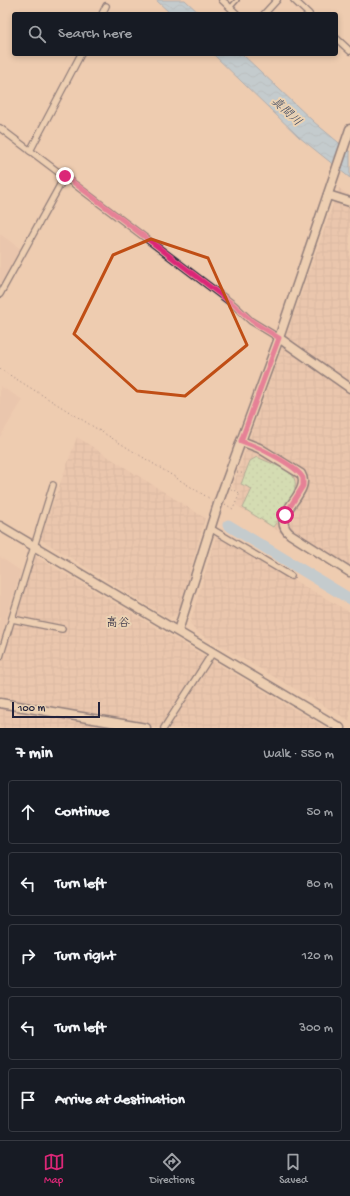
<!DOCTYPE html>
<meta charset="utf-8">
<style>
body{margin:0;font-family:"Gochi Hand","Klee One",sans-serif;background:#242831;color:#f1f3f6}
.scale{position:absolute;left:12px;bottom:10px;width:88px;box-sizing:border-box;padding-left:4px;border:2px solid #22223b;border-top:0;font-size:11px;line-height:14px;white-space:nowrap;color:#22223b;-webkit-text-stroke:3px #ebd2b3;paint-order:stroke}
.stop{position:absolute;width:12px;height:12px;margin:-9px;border:3px solid #db2777;border-radius:50%;background:#fff}
.stop.end{background:#db2777;border-color:#fff;box-shadow:0 1px 4px #0008}
.list{margin:0;padding:0;list-style:none}
h2{display:flex;justify-content:space-between;align-items:center;height:52px;margin:0;padding:0 16px;font-size:17px}
h2 small{font-size:13px;font-weight:400;color:#9ea1a6}
.list li{display:grid;grid-template-columns:26px 1fr auto;gap:12px;align-items:center;box-sizing:border-box;height:64px;margin:0 8px 8px;padding:0 8px;border:1px solid #363941;border-radius:4px}
.list b{display:block;font-size:15px;white-space:nowrap}
.list em{font-size:13px;font-style:normal;color:#9ea1a6}
.icon{flex:none;width:22px;height:22px;fill:none;stroke:currentColor;stroke-width:2;stroke-linecap:round;stroke-linejoin:round}
.map{position:relative;flex:none;width:350px;height:728px;overflow:hidden}
.search{position:absolute;background:#171b24;box-shadow:0 2px 6px #0003;left:12px;right:12px;top:12px;height:44px;display:flex;align-items:center;gap:10px;box-sizing:border-box;padding:0 14px;border-radius:4px;color:#9ea1a6;font-size:15px}
.sheet{height:412px;background:#171b24}
nav{display:flex;justify-content:space-around;align-items:center;box-sizing:border-box;height:56px;border-top:1px solid #363941;background:#171b24;font-size:11px;color:#9ea1a6}
nav a{display:grid;justify-items:center;gap:2px}
nav .on{color:#db2777}
.map>svg:first-child{display:block}
</style>
<div class="map">
<svg width="350" height="728" viewBox="0 0 350 728">
<defs>
<pattern id="industrial-grid" width="8" height="8" patternUnits="userSpaceOnUse"><rect width="8" height="8" fill="#e5bfa8"/><path d="M0 4h8M4 0v8" fill="none" stroke="#c4a492"/></pattern>
<pattern id="park-dots" width="8" height="8" patternUnits="userSpaceOnUse"><rect width="8" height="8" fill="#b4efb4"/><path d="M2 2h.1M6 6h.1" fill="none" stroke="#9acd9c" stroke-width="1.8" stroke-linecap="round"/></pattern>
<pattern id="water-waves" width="16" height="10" patternUnits="userSpaceOnUse"><rect width="16" height="10" fill="#90caf0"/><path d="M0 5q4-4 8 0t8 0" fill="none" stroke="#7cadcf"/></pattern>
</defs>
<rect width="100%" height="100%" fill="#eeccb0"/>
<filter id="ink" filterUnits="userSpaceOnUse"><feTurbulence type="fractalNoise" baseFrequency=".025" numOctaves="2"/><feDisplacementMap in="SourceGraphic" scale="8" xChannelSelector="R" yChannelSelector="G"/><feConvolveMatrix kernelMatrix="1 2 1 2 8 2 1 2 1" color-interpolation-filters="sRGB"/></filter>
<g filter="url(#ink)">
<g fill="#e5bfa8">
<polygon points="0,234 21,249 0,286"/>
<polygon points="0,386 23,400 0,437"/>
<polygon points="0,557 21,571 0,641"/>
</g>
<g fill="url(#industrial-grid)">
<polygon points="339,188 350,196 350,576 236,505 241,492 232,488"/>
<polygon points="77,437 205,518 178,614 168,618 40,539"/>
<polygon points="216,536 350,612 350,721 195,631 190,623"/>
<polygon points="35,556 326,728 0,728 0,664"/>
</g>
<path fill="url(#park-dots)" stroke="#6b8878" d="M257 457C267 462 281 466 290 473 306 485 281 515 273 527L243 508 252 489 241 484 250 461Z"/>
<g fill="url(#water-waves)" stroke="#6487a8">
<polygon points="156,0 185,0 200,14 171,14"/>
<polygon points="213,54 242,54 314,122 350,152 350,178 299,137"/>
</g>
<g fill="none" stroke-linecap="round" stroke-linejoin="round">
<polyline stroke="#90caf0" stroke-width="11" points="228,525 350,599"/>
<g stroke="#22223b" stroke-width="6">
<polyline id="lane" points="230,8 237,0"/>
</g>
<g stroke="#22223b" stroke-width="8">
<g id="street">
<polyline points="222,0 237,14"/>
<polyline points="294,0 309,14"/>
<polyline points="102,14 106,6"/>
<polyline points="264,14 277,0"/>
<polyline points="336,38 350,51"/>
<polyline points="0,128 234,305 251,321 279,338"/>
<polyline points="30,151 81,54"/>
<polyline points="0,294 65,176"/>
<polyline points="210,528 291,576"/>
<polyline points="12,619 62,629"/>
<polyline points="0,657 53,485"/>
<polyline points="164,728 213,652"/>
</g>
</g>
<g stroke="#22223b" stroke-width="11">
<g id="secondary">
<polyline points="328,195 350,202"/>
<polyline points="279,338 350,388"/>
<path d="M241 441 259 448 301 474C313 494 267 515 290 534L350 572"/>
<polyline points="0,526 340,728"/>
<polyline points="178,631 219,501 279,338 350,129"/>
<polyline points="0,703 146,728"/>
</g>
</g>
<g stroke="#22223b" stroke-width="1" stroke-dasharray="1 3" stroke-linecap="butt">
<polyline points="0,369 212,500"/>
<polyline points="237,472 245,474"/>
<polyline points="225,504 233,509 240,493 231,489"/>
</g>
<use href="#lane" stroke="#ebd2b3" stroke-width="3"/>
<use href="#street" stroke="#ebd2b3" stroke-width="5.5"/>
<use href="#secondary" stroke="#ebd2b3" stroke-width="8"/>
</g>
</g>
<g fill="none" stroke-linecap="round" stroke-linejoin="round" filter="url(#ink)">
<path stroke="#db2777" stroke-width="5" d="M65 176 234 305 252 321 279 338 241 441C256 446 295 464 303 478V486L285 515"/>
</g>
<path d="M0 0H350V728H0ZM151 239 208 258 247 345 185 396 137 391 74 334 113 255Z" fill="#eeccb0" fill-opacity=".55" fill-rule="evenodd"/>
<path fill="none" stroke="#c04e15" stroke-width="3" stroke-linejoin="round" d="M151 239 208 258 247 345 185 396 137 391 74 334 113 255Z"/>
<g text-anchor="middle" stroke-width="4" stroke-linejoin="round" paint-order="stroke">
<g font-size="12" font-style="italic" fill="#38445f" stroke="#ebd2b3">
<text transform="translate(287 111) rotate(43)" y="4">真間川</text>
</g>
<g font-size="12" fill="#22223b" stroke="#ebd2b3">
<text x="118" y="626">高谷</text>
</g>
</g>
</svg>
<div class="scale">100 m</div>
<div class="stop" style="left:285px;top:515px"></div>
<div class="stop end" style="left:65px;top:176px"></div>
<div class="search"><svg class="icon" aria-label="search" viewBox="0 0 24 24"><circle cx="10" cy="10" r="6"/><path d="M15 15l6 6"/></svg>Search here</div>
</div>
<section class="sheet">
<h2>7 min<small>Walk · 550 m</small></h2>
<ul class="list">
<li><svg class="icon" aria-label="ahead" viewBox="0 0 24 24"><path d="M12 20V5M6 11l6-6 6 6"/></svg><div><b>Continue</b></div><em>50 m</em></li>
<li><svg class="icon" aria-label="left" viewBox="0 0 24 24"><path d="M17 20v-9H6M10 6l-5 5 5 5"/></svg><div><b>Turn left</b></div><em>80 m</em></li>
<li><svg class="icon" aria-label="right" viewBox="0 0 24 24"><path d="M7 20v-9h11M14 6l5 5-5 5"/></svg><div><b>Turn right</b></div><em>120 m</em></li>
<li><svg class="icon" aria-label="left" viewBox="0 0 24 24"><path d="M17 20v-9H6M10 6l-5 5 5 5"/></svg><div><b>Turn left</b></div><em>300 m</em></li>
<li><svg class="icon" aria-label="arrive" viewBox="0 0 24 24"><path d="M6 21V4h12l-3 4 3 4H6"/></svg><div><b>Arrive at destination</b></div></li>
</ul>
</section>
<nav>
<a class="on"><svg class="icon" aria-label="map" viewBox="0 0 24 24"><path d="M3 6l6-2 6 2 6-2v14l-6 2-6-2-6 2zM9 4v14M15 6v14"/></svg>Map</a>
<a><svg class="icon" aria-label="directions" viewBox="0 0 24 24"><path d="M12 3l9 9-9 9-9-9zM9 14v-3h6M13 9l2 2-2 2"/></svg>Directions</a>
<a><svg class="icon" aria-label="saved" viewBox="0 0 24 24"><path d="M7 4h10v16l-5-4-5 4z"/></svg>Saved</a>
</nav>
